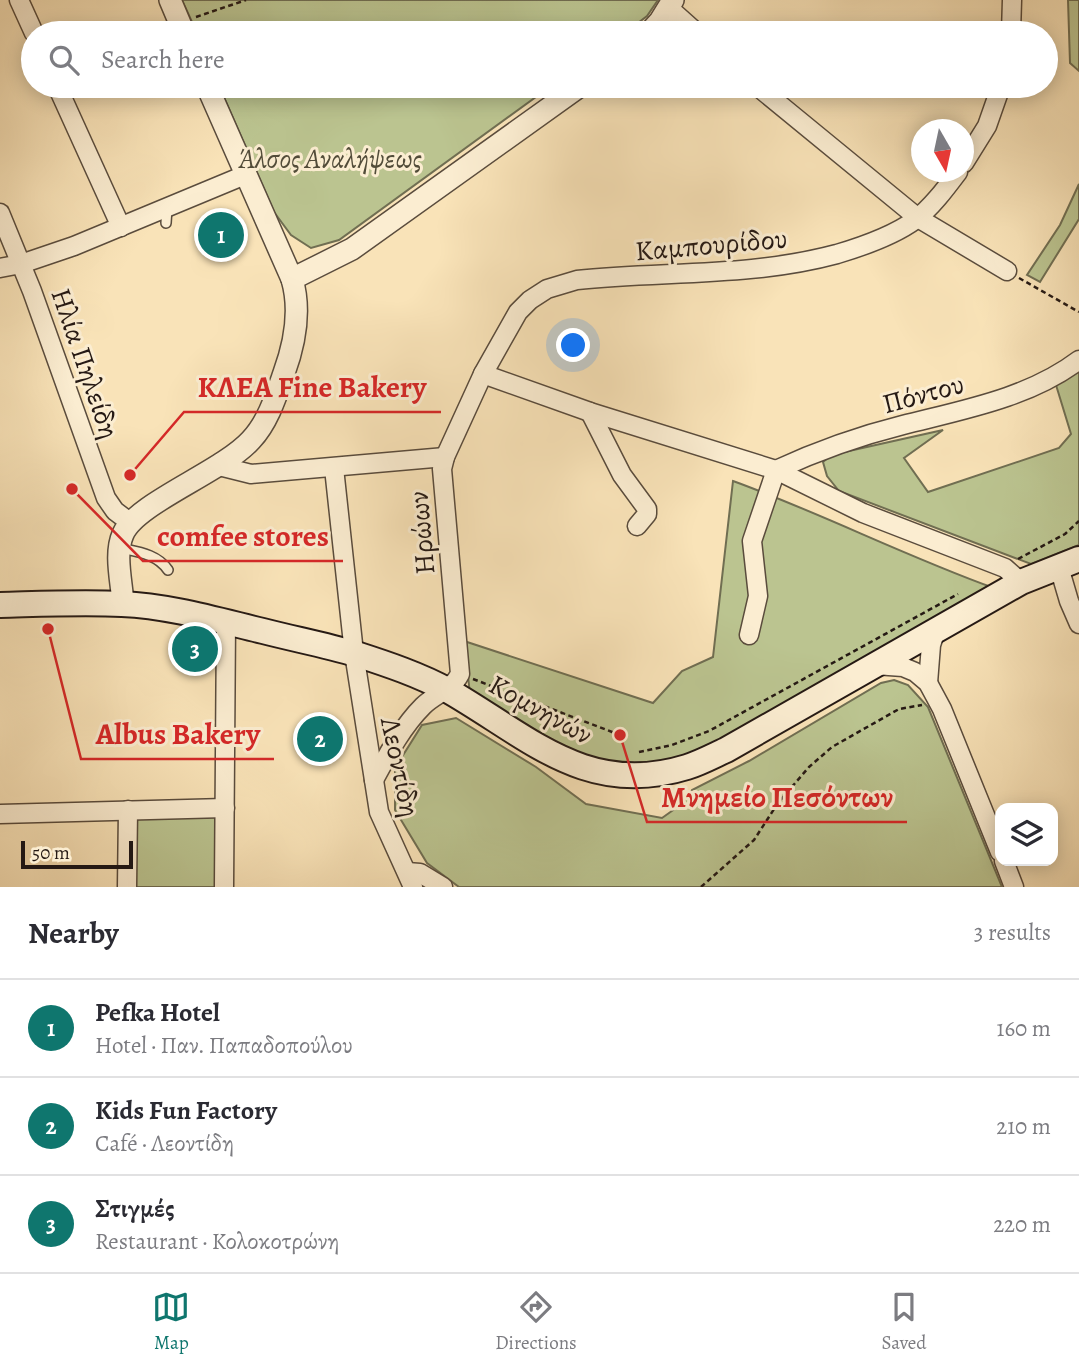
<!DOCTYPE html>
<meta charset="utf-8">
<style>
body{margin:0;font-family:Alegreya,serif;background:#f7f7f7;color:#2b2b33}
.controls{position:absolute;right:21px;bottom:21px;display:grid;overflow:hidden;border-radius:14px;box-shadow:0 4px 18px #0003}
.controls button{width:63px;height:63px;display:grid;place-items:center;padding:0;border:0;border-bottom:2px solid #e1e1e2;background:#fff;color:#2b2b33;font:35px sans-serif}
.compass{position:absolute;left:911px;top:119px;width:63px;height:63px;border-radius:50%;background:#fff;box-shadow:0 4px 18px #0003;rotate:171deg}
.scale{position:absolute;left:21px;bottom:18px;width:112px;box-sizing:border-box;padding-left:7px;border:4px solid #251914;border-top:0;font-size:19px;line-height:24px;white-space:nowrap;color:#251914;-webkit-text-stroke:5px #fbedd1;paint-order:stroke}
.you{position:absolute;left:574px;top:346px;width:24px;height:24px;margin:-18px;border:5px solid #fff;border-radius:50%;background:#1a73e8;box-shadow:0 0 0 10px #1a73e833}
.badge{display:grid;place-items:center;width:46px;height:46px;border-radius:50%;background:#0f766e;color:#fff;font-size:23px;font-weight:700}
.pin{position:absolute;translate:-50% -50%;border:4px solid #fff;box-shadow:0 2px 7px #0006}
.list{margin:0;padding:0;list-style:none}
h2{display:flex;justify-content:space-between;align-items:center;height:91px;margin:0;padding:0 28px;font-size:30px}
h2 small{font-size:23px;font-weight:400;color:#7c7c81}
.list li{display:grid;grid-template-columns:46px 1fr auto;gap:21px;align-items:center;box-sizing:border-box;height:98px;padding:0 28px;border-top:2px solid #e1e1e2}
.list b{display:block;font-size:26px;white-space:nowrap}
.list p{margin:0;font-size:23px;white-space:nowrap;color:#7c7c81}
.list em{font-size:23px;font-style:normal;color:#7c7c81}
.icon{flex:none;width:38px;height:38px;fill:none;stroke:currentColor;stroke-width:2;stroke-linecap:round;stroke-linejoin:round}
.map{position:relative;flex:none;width:1079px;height:887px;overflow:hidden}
.search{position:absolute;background:#fff;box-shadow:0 4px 18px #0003;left:21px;right:21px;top:21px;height:77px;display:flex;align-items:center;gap:18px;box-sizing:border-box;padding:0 24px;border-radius:38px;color:#7c7c81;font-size:26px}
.sheet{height:385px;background:#fff}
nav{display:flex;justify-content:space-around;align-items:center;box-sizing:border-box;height:98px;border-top:2px solid #e1e1e2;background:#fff;font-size:19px;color:#7c7c81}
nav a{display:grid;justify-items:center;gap:4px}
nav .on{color:#0f766e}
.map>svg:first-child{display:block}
</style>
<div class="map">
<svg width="1079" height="887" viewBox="0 0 1079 887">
<rect width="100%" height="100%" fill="#f9e3b8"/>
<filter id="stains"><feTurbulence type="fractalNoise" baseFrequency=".00286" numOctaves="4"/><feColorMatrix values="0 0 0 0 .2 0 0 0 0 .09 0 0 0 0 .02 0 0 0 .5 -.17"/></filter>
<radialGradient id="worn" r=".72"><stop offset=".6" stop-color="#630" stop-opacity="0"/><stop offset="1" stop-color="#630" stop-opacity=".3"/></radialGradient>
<g fill="#bbc490" stroke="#706e52" stroke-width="2">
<polygon points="182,0 658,0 647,16 625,33 197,33"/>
<polygon points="1068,0 1079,0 1079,71 1070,63"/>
<polygon points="219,86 551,86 339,240 311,248 291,235 274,212"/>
<polygon points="1079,184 1079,219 1040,282 1027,275 1060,225"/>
<polygon points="1079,370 1079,545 1031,564 839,491 827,476 823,462 831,455 943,430 904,458 928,492 1059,448 1071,434 1056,385"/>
<path d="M733 481C821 513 905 556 994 588L699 753 635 768 576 754 470 694 464 641 653 703 682 671 713 657Z"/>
<polygon points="894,680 908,685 928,707 1002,887 459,887 427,863 395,810 395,768 422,725 456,718 536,767 586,804 662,818 683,803 692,790 749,761 881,683"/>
<polygon points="221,812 218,887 135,887 135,816"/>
</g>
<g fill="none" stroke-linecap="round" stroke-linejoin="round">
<g stroke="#5a4c3d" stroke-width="12">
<g id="service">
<polyline points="166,223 167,208"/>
<path d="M120 548C138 552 157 554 168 570"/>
</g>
</g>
<g stroke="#5a4c3d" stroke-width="21">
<g id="minor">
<polyline points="19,0 34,33"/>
<polyline points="669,8 697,33"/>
<polyline points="1011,33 1012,0"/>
<polyline points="57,86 121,227"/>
<polyline points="757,86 918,218 1007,271"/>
<polyline points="964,163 987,126 1001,86"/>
<polyline points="0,213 32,291 106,498 115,511 131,523"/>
<polyline points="0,268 21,264 74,246 245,175"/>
<polyline points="483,374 590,412 776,470 863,513 1005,568 1021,582"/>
<polyline points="590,412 622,475 647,509 647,514 637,526"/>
<polyline points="219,466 251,474 445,457"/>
<polyline points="334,468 354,653 379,812 413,887"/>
<polyline points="1059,567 1069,601 1079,624"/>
<path d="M749 635 758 596 752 541 776 470C817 451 859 436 903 425 962 410 1029 398 1079 360"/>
<polyline points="875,665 903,667 915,672 928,683 942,709 1000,852"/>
<polyline points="928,683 931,645 936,630"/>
<path d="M374 780C388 754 402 727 423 706 435 694 452 690 460 674L442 469 445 457 483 374 518 312 530 300 547 289 577 280C665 271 752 277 837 254 864 246 893 236 915 220 932 207 946 188 958 172"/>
<polyline points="0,814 225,808"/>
<polyline points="1004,861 1014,887"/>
<polyline points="407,872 420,873 443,887"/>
<polyline points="127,887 128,810"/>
<polyline points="224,887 226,622"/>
</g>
</g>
<g stroke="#5a4c3d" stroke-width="24">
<g id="tertiary">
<polyline points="170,0 184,33"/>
<polyline points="649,33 660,21 673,0"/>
<polyline points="292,279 352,249 580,86"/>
<path d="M123 604C122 583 114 554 123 534 136 503 222 472 251 440 268 422 276 396 284 373 295 343 301 310 292 279L207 86"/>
</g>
</g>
<g stroke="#251914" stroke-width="28">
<path id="secondary" d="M0 605C40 604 82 602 122 604 169 606 217 620 263 631 294 639 325 645 356 654 387 664 420 675 449 691 529 737 587 798 687 767 700 763 713 756 726 750L1021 582 1079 559"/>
</g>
<g stroke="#251914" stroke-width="2.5" stroke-dasharray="5 3.5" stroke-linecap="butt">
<polyline points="196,17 246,0"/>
<polyline points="1019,278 1079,312"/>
<polyline points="1018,559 1065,534 1079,521"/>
<polyline points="473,679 620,735"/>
<polyline points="639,752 672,745 709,731 958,594"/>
<polyline points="701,887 754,840 778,803 809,767 832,747 899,709 922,705"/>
</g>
<use href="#service" stroke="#fbedd1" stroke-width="9"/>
<use href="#minor" stroke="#fbedd1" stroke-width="18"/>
<use href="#tertiary" stroke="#fbedd1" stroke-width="21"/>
<use href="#secondary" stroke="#fbedd1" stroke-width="24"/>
</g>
<g text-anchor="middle" stroke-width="6" stroke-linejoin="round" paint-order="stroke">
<g font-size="28" font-style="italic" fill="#524c39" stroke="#fbedd1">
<text x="329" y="168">Άλσος Αναλήψεως</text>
</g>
<g font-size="28" fill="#251914" stroke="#fbedd1">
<text transform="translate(711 244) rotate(-5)" y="10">Καμπουρίδου</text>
<text transform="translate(86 363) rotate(71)" y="10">Ηλία Πηλείδη</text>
<text transform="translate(923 393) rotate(-15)" y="10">Πόντου</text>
<text transform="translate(421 533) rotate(-95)" y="10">Ηρώων</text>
<text transform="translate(541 709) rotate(29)" y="10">Κομνηνών</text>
<text transform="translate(401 767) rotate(78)" y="10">Λεοντίδη</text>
</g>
</g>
<path fill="none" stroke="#d62828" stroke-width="2.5" d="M130 475L184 412H441M72 489L143 561H343M48 629L81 759H274M620 735L647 822H907"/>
<g fill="#d62828" stroke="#fbedd1" stroke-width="2.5">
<circle cx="130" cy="475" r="7"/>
<circle cx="72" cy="489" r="7"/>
<circle cx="48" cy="629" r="7"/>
<circle cx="620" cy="735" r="7"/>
</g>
<g font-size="30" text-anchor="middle" font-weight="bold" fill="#d62828" stroke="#fbedd1" stroke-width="6" stroke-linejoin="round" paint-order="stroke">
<text x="312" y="397">ΚΛΕΑ Fine Bakery</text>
<text x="243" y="546">comfee stores</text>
<text x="178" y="744">Albus Bakery</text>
<text x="777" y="807">Μνημείο Πεσόντων</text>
</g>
<rect width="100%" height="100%" filter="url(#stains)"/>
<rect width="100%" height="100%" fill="url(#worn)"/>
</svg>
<div class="controls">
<button><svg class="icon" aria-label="layers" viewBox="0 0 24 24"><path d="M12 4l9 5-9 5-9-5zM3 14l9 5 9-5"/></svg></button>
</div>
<svg class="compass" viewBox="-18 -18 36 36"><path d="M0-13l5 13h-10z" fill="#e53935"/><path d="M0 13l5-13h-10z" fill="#7c7c81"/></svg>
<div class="scale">50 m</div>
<div class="you"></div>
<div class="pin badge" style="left:221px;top:235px">1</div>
<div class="pin badge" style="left:320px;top:739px">2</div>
<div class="pin badge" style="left:195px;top:649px">3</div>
<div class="search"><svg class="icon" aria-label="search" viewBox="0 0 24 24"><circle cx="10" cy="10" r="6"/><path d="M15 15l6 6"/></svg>Search here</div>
</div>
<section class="sheet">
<h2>Nearby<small>3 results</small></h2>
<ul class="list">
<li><span class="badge">1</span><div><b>Pefka Hotel</b><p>Hotel · Παν. Παπαδοπούλου</p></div><em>160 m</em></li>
<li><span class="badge">2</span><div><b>Kids Fun Factory</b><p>Café · Λεοντίδη</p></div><em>210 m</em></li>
<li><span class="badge">3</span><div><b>Στιγμές</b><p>Restaurant · Κολοκοτρώνη</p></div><em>220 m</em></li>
</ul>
</section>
<nav>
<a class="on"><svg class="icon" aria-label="map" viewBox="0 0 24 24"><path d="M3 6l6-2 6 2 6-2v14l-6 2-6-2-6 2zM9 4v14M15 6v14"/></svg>Map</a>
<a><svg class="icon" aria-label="directions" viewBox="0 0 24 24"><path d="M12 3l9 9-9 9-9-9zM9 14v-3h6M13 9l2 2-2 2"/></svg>Directions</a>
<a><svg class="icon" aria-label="saved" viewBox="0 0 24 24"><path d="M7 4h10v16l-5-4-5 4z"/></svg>Saved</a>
</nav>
